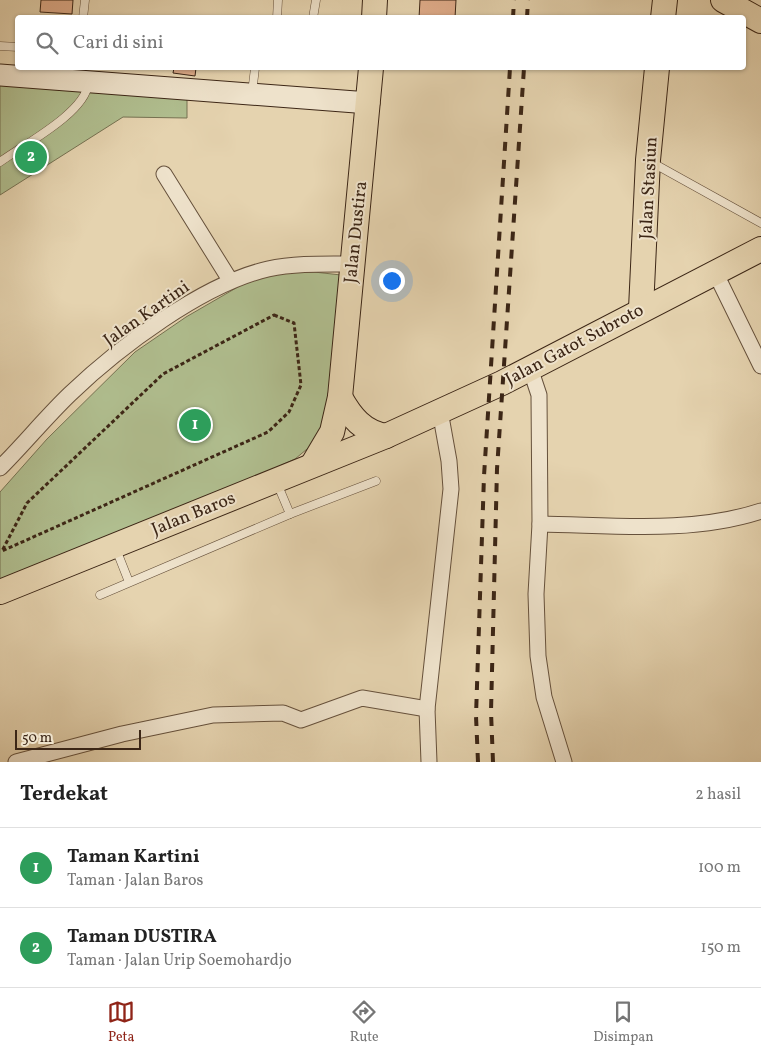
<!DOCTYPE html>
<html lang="id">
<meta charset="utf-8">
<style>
body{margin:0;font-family:Vollkorn,serif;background:#f6f6f6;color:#222}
.scale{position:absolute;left:15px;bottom:12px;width:126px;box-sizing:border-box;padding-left:5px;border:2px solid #3c2616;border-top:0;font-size:14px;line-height:18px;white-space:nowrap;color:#3c2616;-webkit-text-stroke:4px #eee2cb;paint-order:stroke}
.you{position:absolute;left:391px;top:280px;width:18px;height:18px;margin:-12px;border:4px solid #fff;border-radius:50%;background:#1a73e8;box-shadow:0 0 0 8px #1a73e833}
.badge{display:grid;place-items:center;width:32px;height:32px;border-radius:50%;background:#8f2418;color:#fff;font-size:16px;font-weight:700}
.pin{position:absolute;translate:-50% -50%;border:2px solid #fff;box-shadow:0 1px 5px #0006}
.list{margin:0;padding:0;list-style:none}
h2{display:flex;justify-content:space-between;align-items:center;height:65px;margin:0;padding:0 20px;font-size:21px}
h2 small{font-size:16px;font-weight:400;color:#767676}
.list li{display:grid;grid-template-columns:32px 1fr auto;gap:15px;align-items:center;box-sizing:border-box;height:80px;padding:0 20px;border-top:1px solid #e0e0e0}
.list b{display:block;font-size:19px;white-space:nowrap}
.list p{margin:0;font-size:16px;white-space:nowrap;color:#767676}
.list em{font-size:16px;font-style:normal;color:#767676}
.icon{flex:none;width:28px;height:28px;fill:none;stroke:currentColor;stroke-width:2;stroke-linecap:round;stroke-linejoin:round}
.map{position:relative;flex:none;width:761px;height:762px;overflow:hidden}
.search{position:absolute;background:#fff;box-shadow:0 1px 4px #0004;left:15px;right:15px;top:15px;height:55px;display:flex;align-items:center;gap:12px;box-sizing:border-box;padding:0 18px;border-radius:5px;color:#767676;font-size:19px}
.sheet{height:225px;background:#fff}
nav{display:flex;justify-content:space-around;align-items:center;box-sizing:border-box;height:70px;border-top:1px solid #e0e0e0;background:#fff;font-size:14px;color:#767676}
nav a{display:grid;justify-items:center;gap:2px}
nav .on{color:#8f2418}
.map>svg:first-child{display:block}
</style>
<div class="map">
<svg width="761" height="762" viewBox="0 0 761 762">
<rect width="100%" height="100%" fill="#e5d3af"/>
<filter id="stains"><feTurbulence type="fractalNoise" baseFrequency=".004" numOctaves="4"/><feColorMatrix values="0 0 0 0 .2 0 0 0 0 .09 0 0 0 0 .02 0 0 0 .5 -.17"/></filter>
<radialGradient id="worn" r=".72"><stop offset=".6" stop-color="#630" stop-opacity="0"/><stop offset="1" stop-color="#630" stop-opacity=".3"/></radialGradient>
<g fill="#b0be8f" stroke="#767252">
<polygon points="0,82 187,93 187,118 123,117 0,195"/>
<polygon points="314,272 341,275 324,435 295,459 202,501 0,583 0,492 47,439 135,352 186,317 243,284 278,273"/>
</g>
<g fill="#dfac8a" stroke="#3c2616">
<polygon points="41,0 73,0 72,14 40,12"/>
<polygon points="420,0 456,0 455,18 419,18"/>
<polygon points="174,68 196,68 195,76 173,73"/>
</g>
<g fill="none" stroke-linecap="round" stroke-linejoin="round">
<g stroke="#66513c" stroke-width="9">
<g id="service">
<polyline points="83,18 85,0"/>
<polyline points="277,18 278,0"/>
<polyline points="313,18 316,0"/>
<polyline points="0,46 18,47"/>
<polyline points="252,93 255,68"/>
<path d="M0 162C23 145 85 113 88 84"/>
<polyline points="651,162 761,223"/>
<polyline points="290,514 376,481"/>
<polyline points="116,549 129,582"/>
<polyline points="100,595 290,514 277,483"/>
</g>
</g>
<g stroke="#66513c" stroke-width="17">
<g id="minor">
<polyline points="164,174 230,280"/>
<polyline points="715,272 761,366"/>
<polyline points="530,368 539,395 540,524 536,594 538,656 544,697 564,762"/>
<path d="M0 468C24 444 46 417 70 394 119 347 203 284 268 269 295 263 324 264 351 264"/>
<path d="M540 524C613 525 691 534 761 511"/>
<polyline points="16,762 122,734 213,715 283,713 301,720 362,698 427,709"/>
<polyline points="429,762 427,709 451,489 449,461 440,411"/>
</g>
</g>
<g stroke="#3c2616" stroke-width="23">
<polyline id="secondary" points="0,75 369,103"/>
</g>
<g stroke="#3c2616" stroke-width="26">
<g id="primary">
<polyline points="723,0 761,21"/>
<polyline points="374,18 375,0"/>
<polyline points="663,18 665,0"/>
<polyline points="641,309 648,160 657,68"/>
<path d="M340 397C351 417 363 432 386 436"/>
<polyline points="313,464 332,432 340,397 371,68"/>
<polyline points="0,592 386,436 502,383 761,249"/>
</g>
</g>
<polygon stroke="#3c2616" stroke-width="3" stroke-dasharray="4 2.5" stroke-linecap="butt" points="274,315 294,323 301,385 289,412 268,432 2,551 27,503 163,374"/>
<use href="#service" stroke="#eee2cb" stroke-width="8"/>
<use href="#minor" stroke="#eee2cb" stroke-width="15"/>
<use href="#secondary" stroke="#eee2cb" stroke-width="21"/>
<use href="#primary" stroke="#e5d3af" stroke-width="24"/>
<g stroke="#3c2616" stroke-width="4" stroke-dasharray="9 9" stroke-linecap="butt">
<polyline points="513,18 514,0"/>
<polyline points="527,18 528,0"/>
<polyline points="478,762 476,716 484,476 510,68"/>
<polyline points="493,762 491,712 497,469 524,68"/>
</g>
</g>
<g text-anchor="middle" stroke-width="4" stroke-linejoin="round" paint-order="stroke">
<g font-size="18" fill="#3c2616" stroke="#eee2cb">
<text transform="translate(648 188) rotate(-87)" y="6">Jalan Stasiun</text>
<text transform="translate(355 232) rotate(-84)" y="6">Jalan Dustira</text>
<text transform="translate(146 313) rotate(-35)" y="6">Jalan Kartini</text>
<text transform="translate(574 344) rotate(-28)" y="6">Jalan Gatot Subroto</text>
<text transform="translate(193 513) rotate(-22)" y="6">Jalan Baros</text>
</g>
</g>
<rect width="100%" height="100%" filter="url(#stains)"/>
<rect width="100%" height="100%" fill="url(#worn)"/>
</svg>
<div class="scale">50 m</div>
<div class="you"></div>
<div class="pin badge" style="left:195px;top:425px;background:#2e9e5b">1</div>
<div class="pin badge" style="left:31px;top:157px;background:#2e9e5b">2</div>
<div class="search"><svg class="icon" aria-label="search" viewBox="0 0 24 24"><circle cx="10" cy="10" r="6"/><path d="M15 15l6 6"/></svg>Cari di sini</div>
</div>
<section class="sheet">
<h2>Terdekat<small>2 hasil</small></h2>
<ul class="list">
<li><span class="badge" style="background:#2e9e5b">1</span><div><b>Taman Kartini</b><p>Taman · Jalan Baros</p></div><em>100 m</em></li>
<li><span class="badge" style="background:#2e9e5b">2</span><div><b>Taman DUSTIRA</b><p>Taman · Jalan Urip Soemohardjo</p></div><em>150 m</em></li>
</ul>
</section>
<nav>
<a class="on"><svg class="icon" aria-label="map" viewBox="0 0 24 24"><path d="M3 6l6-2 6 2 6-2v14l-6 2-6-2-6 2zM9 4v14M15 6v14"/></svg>Peta</a>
<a><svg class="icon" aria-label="directions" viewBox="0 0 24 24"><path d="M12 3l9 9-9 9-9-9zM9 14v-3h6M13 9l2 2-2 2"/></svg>Rute</a>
<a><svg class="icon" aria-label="saved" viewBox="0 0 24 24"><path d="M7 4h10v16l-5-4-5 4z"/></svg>Disimpan</a>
</nav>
